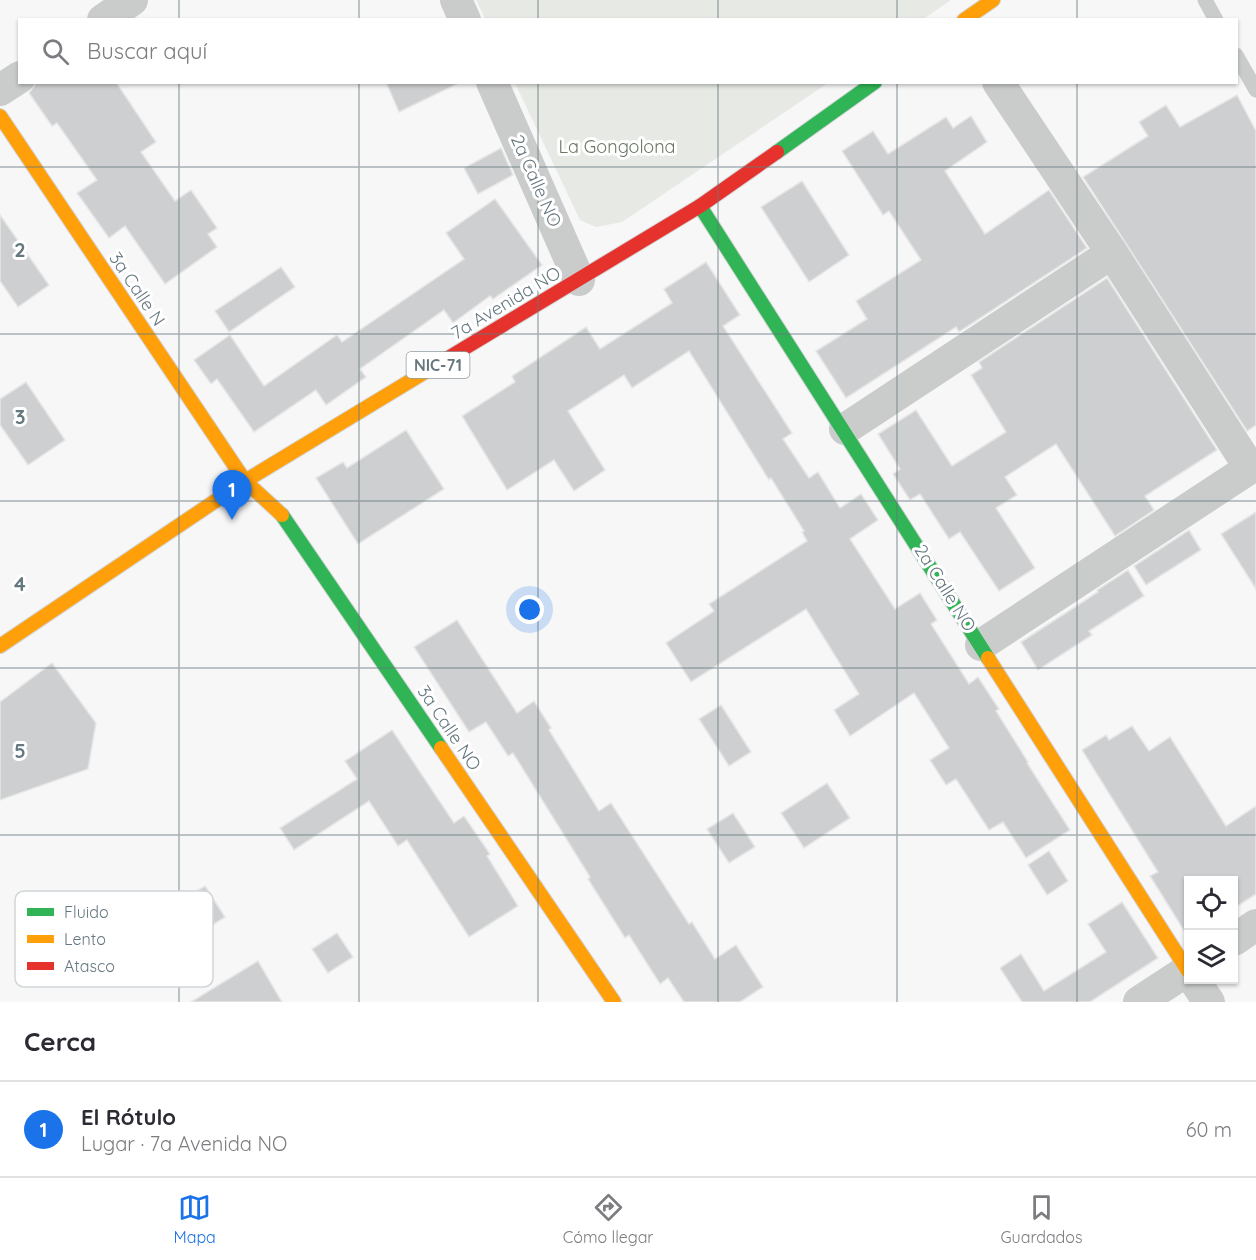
<!DOCTYPE html>
<html lang="es">
<meta charset="utf-8">
<style>
body{margin:0;font-family:Quicksand,sans-serif;background:#f2f2f3;color:#2b2b33}
.controls{position:absolute;right:18px;bottom:18px;display:grid;overflow:hidden;border-radius:0px;box-shadow:0 2px 4px #0004}
.controls button{width:54px;height:54px;display:grid;place-items:center;padding:0;border:0;border-bottom:2px solid #e1e1e2;background:#fff;color:#2b2b33;font:30px sans-serif}
.you{position:absolute;left:530px;top:610px;width:21px;height:21px;margin:-15px;border:4px solid #fff;border-radius:50%;background:#1a73e8;box-shadow:0 0 0 9px #1a73e833}
.badge{display:grid;place-items:center;width:39px;height:39px;border-radius:50%;background:#1a73e8;color:#fff;font-size:20px;font-weight:700}
.pin{position:absolute;translate:-50% -50px;filter:drop-shadow(0 2px 3px #0008)}
.pin::after{content:'';position:absolute;top:32px;width:21px;height:18px;background:inherit;clip-path:polygon(0 0,100% 0,50% 100%)}
.list{margin:0;padding:0;list-style:none}
h2{display:flex;justify-content:space-between;align-items:center;height:78px;margin:0;padding:0 24px;font-size:26px}
h2 small{font-size:20px;font-weight:400;color:#7c7c81}
.list li{display:grid;grid-template-columns:39px 1fr auto;gap:18px;align-items:center;box-sizing:border-box;height:96px;padding:0 24px;border-top:2px solid #e1e1e2}
.list b{display:block;font-size:22px;white-space:nowrap}
.list p{margin:0;font-size:20px;white-space:nowrap;color:#7c7c81}
.list em{font-size:20px;font-style:normal;color:#7c7c81}
.icon{flex:none;width:33px;height:33px;fill:none;stroke:currentColor;stroke-width:2;stroke-linecap:round;stroke-linejoin:round}
.map{position:relative;flex:none;width:1256px;height:1002px;overflow:hidden}
.search{position:absolute;background:#fff;box-shadow:0 2px 4px #0004;left:18px;right:18px;top:18px;height:66px;display:flex;align-items:center;gap:15px;box-sizing:border-box;padding:0 21px;border-radius:0px;color:#7c7c81;font-size:22px}
.sheet{height:174px;background:#fff}
nav{display:flex;justify-content:space-around;align-items:center;box-sizing:border-box;height:84px;border-top:2px solid #e1e1e2;background:#fff;font-size:16px;color:#7c7c81}
nav a{display:grid;justify-items:center;gap:3px}
nav .on{color:#1a73e8}
.map>svg:first-child{display:block}
</style>
<div class="map">
<svg width="1256" height="1002" viewBox="0 0 1256 1002">
<rect width="100%" height="100%" fill="#f7f7f7"/>
<g fill="#e6e9e4">
<polygon points="476,0 951,0 922,20 486,20"/>
<polygon points="515,83 828,83 622,222 596,227 580,220"/>
</g>
<g fill="#cecfd0" stroke="#e6e6e6" stroke-width="1.5">
<polygon points="37,82 116,82 156,142 141,152 175,201 191,190 217,228 208,234 217,247 165,284 125,226 109,238 77,193 97,180 57,123 52,126 29,93"/>
<polygon points="386,82 461,82 399,112"/>
<polygon points="1237,95 1256,131 1256,425 1247,431 1083,177 1148,136 1139,122 1166,105 1180,127"/>
<polygon points="971,116 987,142 945,171 985,234 1049,190 1087,248 959,332 956,327 846,398 816,351 867,319 856,301 921,260 889,211 883,215 842,151 873,131 888,154 946,117 953,128"/>
<polygon points="501,148 513,175 478,194 464,168"/>
<polygon points="802,181 849,255 809,282 761,207"/>
<polygon points="495,199 542,265 493,299 490,296 453,323 444,310 360,369 366,377 326,405 316,390 254,432 217,379 211,384 194,360 230,335 264,386 337,335 342,342 464,259 446,233"/>
<polygon points="0,215 49,285 18,307 0,281"/>
<polygon points="706,262 740,315 723,326 792,433 783,439 809,478 818,472 840,508 861,494 878,520 850,539 895,609 920,593 937,620 931,624 969,684 978,677 999,709 996,711 1028,762 1027,763 1070,830 1026,858 1003,822 989,830 956,779 946,785 930,760 949,748 914,693 850,736 834,710 859,694 806,609 691,682 666,643 714,611 709,604 807,541 802,532 804,531 771,478 769,480 689,351 632,388 624,375 568,411 605,470 574,491 554,460 507,490 462,416 515,382 512,376 586,327 600,349 672,303 664,289"/>
<polygon points="281,267 295,287 229,332 215,311"/>
<polygon points="1107,278 1217,450 1145,496 1154,510 1115,536 1056,444 1005,477 1017,495 996,508 1035,568 999,591 960,532 949,539 920,494 910,500 893,474 900,469 878,434 916,410 952,466 1006,432 971,375 982,368 979,362"/>
<polygon points="26,382 65,440 28,465 0,425 0,399"/>
<polygon points="406,430 444,489 358,544 316,478 343,462 347,468"/>
<polygon points="1256,512 1256,589 1221,534"/>
<polygon points="1189,530 1201,550 1146,585 1134,566"/>
<polygon points="1128,570 1144,596 1089,631 1092,635 1038,670 1021,642 1098,592 1097,590"/>
<polygon points="457,620 517,713 534,701 551,728 549,730 599,811 611,803 689,924 692,922 715,959 736,945 763,987 740,1002 684,1002 668,978 660,984 629,935 625,938 588,879 590,877 513,753 508,756 486,722 469,732 414,647"/>
<polygon points="52,663 96,723 88,769 0,800 0,702"/>
<polygon points="721,705 751,752 729,766 699,719"/>
<polygon points="1132,726 1149,751 1170,737 1226,826 1256,806 1256,894 1233,909 1233,880 1188,880 1188,937 1150,876 1158,872 1082,750 1106,735 1109,740"/>
<polygon points="392,730 454,823 464,816 490,854 487,856 518,906 469,937 407,840 398,846 369,801 294,850 280,828 357,779 345,761"/>
<polygon points="827,783 850,818 804,848 781,813"/>
<polygon points="733,813 755,847 729,863 707,829"/>
<polygon points="1049,851 1068,881 1047,895 1028,865"/>
<polygon points="205,886 225,917 185,943 180,934 128,967 107,933 127,920 134,931"/>
<polygon points="1122,902 1158,958 1090,1002 1022,1002 1000,968 1021,954 1044,991 1106,952 1088,924"/>
<polygon points="337,933 353,957 328,973 312,949"/>
<polygon points="258,961 282,1002 191,1002"/>
</g>
<g fill="none" stroke-linecap="round" stroke-linejoin="round">
<g stroke="#d3d4d5" stroke-width="16">
<g id="fast">
<polyline points="777,152 875,82"/>
<polyline points="700,206 988,658"/>
<polyline points="282,515 441,748"/>
</g>
</g>
<g stroke="#d3d4d5" stroke-width="16">
<g id="slow">
<polyline points="964,20 993,0"/>
<polyline points="0,116 245,481 282,515"/>
<polyline points="0,646 245,481 430,369"/>
<polyline points="988,658 1188,971"/>
<polyline points="441,748 614,1002"/>
</g>
</g>
<g stroke="#d3d4d5" stroke-width="16">
<polyline id="jam" points="430,369 700,206 777,152"/>
</g>
<g stroke="#cacccc" stroke-width="15">
<polyline points="1205,0 1216,20"/>
<polyline points="1236,55 1256,90"/>
</g>
<g stroke="#cacccc" stroke-width="32">
<polyline points="456,0 465,20"/>
<polyline points="103,20 132,0"/>
<polyline points="492,82 579,280"/>
<polyline points="0,90 20,77"/>
<polyline points="845,429 1112,253"/>
<polyline points="981,645 1250,468 1112,253 998,82"/>
<polyline points="1234,940 1256,925"/>
<polyline points="1194,980 1209,1002"/>
<polyline points="1139,1002 1188,970"/>
</g>
<use href="#fast" stroke="#30b455" stroke-width="14"/>
<use href="#slow" stroke="#ff9f0a" stroke-width="14"/>
<use href="#jam" stroke="#e5322d" stroke-width="14"/>
</g>
<path fill="none" stroke="#65777f" stroke-width="1.5" stroke-opacity="0.55" d="M179 0V20M359 0V20M538 0V20M718 0V20M897 0V20M1077 0V20M179 82V1002M359 82V1002M538 82V1002M718 82V1002M897 82V1002M1077 82V1002M0 167H1256M0 334H1256M0 501H1256M0 668H1256M0 835H1256"/>
<g text-anchor="middle" stroke-width="6" stroke-linejoin="round" paint-order="stroke">
<rect fill="#fff" stroke="#93a0a5" stroke-width="1.5" x="406.5" y="352" width="63" height="26" rx="4.5"/>
<g font-size="16" font-weight="bold" fill="#65777f">
<text x="438" y="371">NIC-71</text>
</g>
<g font-size="18" fill="#697863" stroke="#fff">
<text x="617" y="153">La Gongolona</text>
</g>
<g font-size="18" fill="#65777f" stroke="#fff">
<text transform="translate(536 181) rotate(66)" y="6">2a Calle NO</text>
<text transform="translate(137 289) rotate(56)" y="6">3a Calle N</text>
<text transform="translate(506 303) rotate(-31)" y="6">7a Avenida NO</text>
<text transform="translate(945 588) rotate(58)" y="6">2a Calle NO</text>
<text transform="translate(449 728) rotate(56)" y="6">3a Calle NO</text>
</g>
</g>
<rect x="15" y="891" width="198" height="96" rx="9" fill="#fff" stroke="#d1d6d9" stroke-width="1.5"/>
<rect x="27" y="908" width="27" height="8" fill="#30b455"/>
<rect x="27" y="935" width="27" height="8" fill="#ff9f0a"/>
<rect x="27" y="962" width="27" height="8" fill="#e5322d"/>
<g font-size="16" fill="#65777f">
<text x="64" y="918">Fluido</text>
<text x="64" y="945">Lento</text>
<text x="64" y="972">Atasco</text>
</g>
<g font-size="20" text-anchor="middle" font-weight="bold" fill="#65777f" stroke="#fff" stroke-width="6" stroke-linejoin="round" paint-order="stroke">
<text x="20" y="257">2</text>
<text x="20" y="424">3</text>
<text x="20" y="591">4</text>
<text x="20" y="758">5</text>
</g>
</svg>
<div class="controls">
<button><svg class="icon" aria-label="locate" viewBox="0 0 24 24"><circle cx="12" cy="12" r="6"/><path d="M12 2v4M12 18v4M2 12h4M18 12h4"/></svg></button>
<button><svg class="icon" aria-label="layers" viewBox="0 0 24 24"><path d="M12 4l9 5-9 5-9-5zM3 14l9 5 9-5"/></svg></button>
</div>
<div class="you"></div>
<div class="pin badge" style="left:232px;top:520px">1</div>
<div class="search"><svg class="icon" aria-label="search" viewBox="0 0 24 24"><circle cx="10" cy="10" r="6"/><path d="M15 15l6 6"/></svg>Buscar aquí</div>
</div>
<section class="sheet">
<h2>Cerca<small></small></h2>
<ul class="list">
<li><span class="badge">1</span><div><b>El Rótulo</b><p>Lugar · 7a Avenida NO</p></div><em>60 m</em></li>
</ul>
</section>
<nav>
<a class="on"><svg class="icon" aria-label="map" viewBox="0 0 24 24"><path d="M3 6l6-2 6 2 6-2v14l-6 2-6-2-6 2zM9 4v14M15 6v14"/></svg>Mapa</a>
<a><svg class="icon" aria-label="directions" viewBox="0 0 24 24"><path d="M12 3l9 9-9 9-9-9zM9 14v-3h6M13 9l2 2-2 2"/></svg>Cómo llegar</a>
<a><svg class="icon" aria-label="saved" viewBox="0 0 24 24"><path d="M7 4h10v16l-5-4-5 4z"/></svg>Guardados</a>
</nav>
